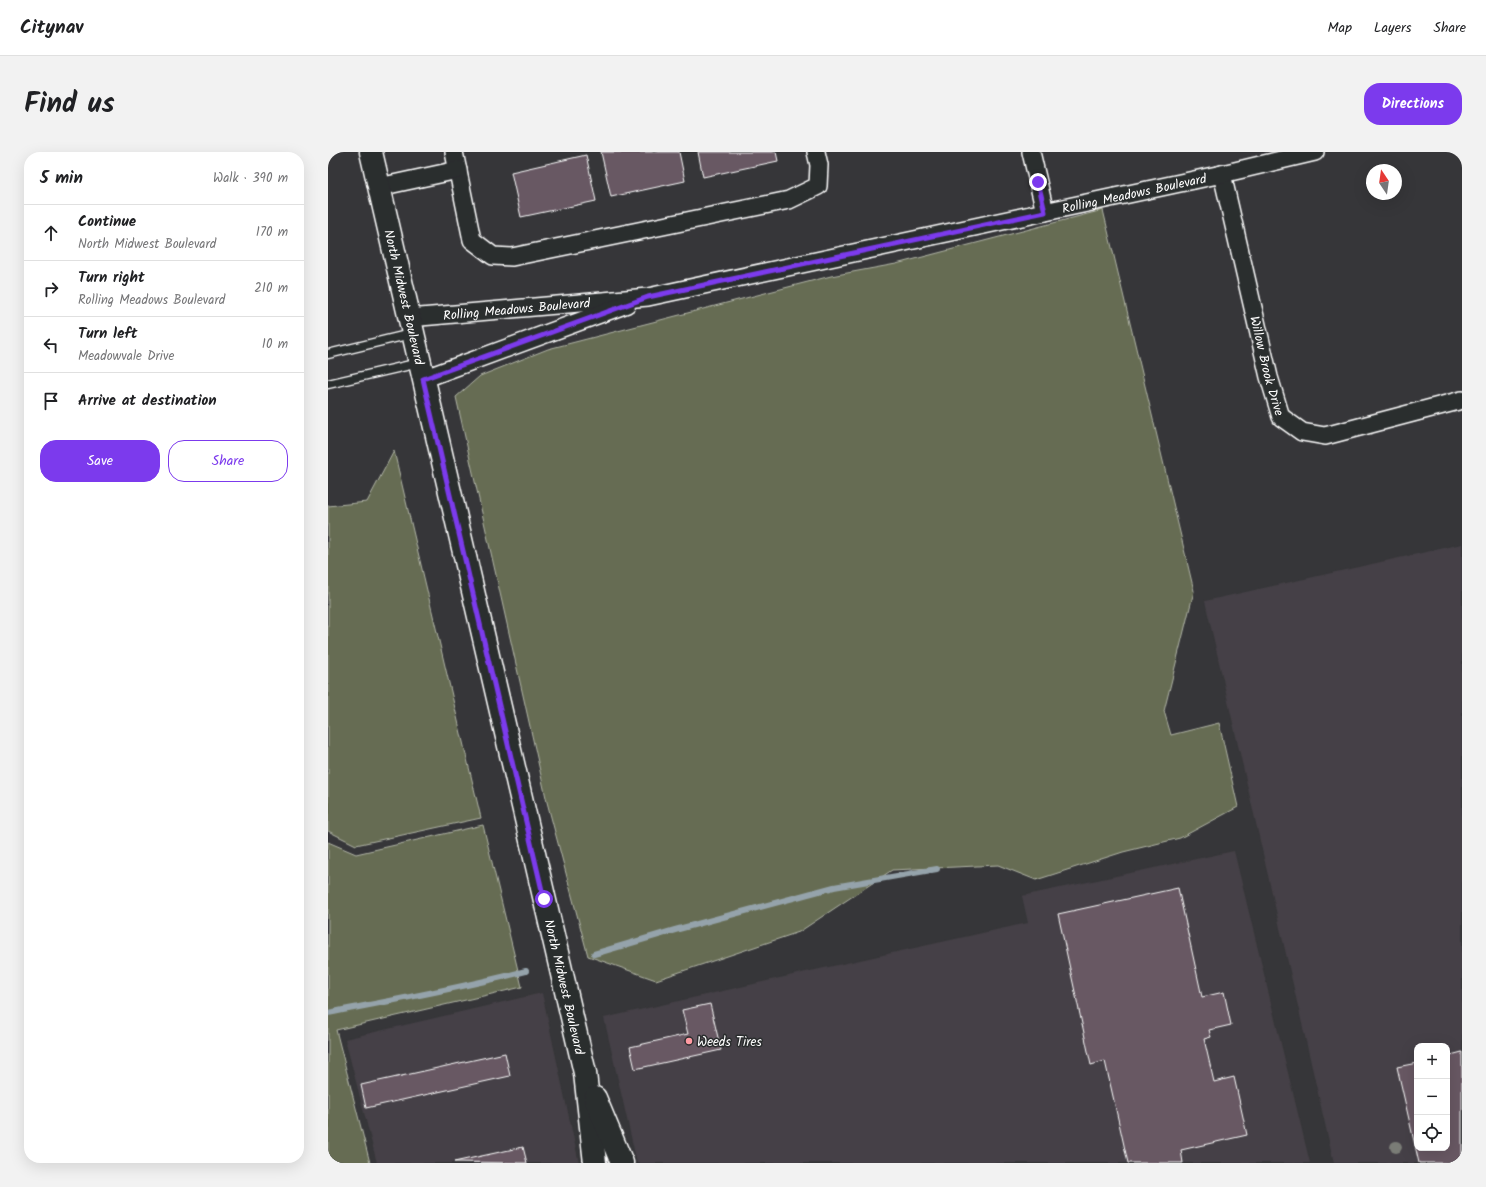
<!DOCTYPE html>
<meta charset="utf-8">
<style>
body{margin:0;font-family:Kalam,sans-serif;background:#f2f2f2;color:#202124}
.controls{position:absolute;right:12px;bottom:12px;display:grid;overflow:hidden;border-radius:8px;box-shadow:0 4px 16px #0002}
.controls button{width:36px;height:36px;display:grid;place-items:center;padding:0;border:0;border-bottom:1px solid #e0e0e0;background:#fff;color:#202124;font:20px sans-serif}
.compass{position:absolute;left:1038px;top:12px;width:36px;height:36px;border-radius:50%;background:#fff;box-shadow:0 4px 16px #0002;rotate:347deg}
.stop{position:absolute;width:12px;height:12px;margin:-9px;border:3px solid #7c3aed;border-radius:50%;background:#fff}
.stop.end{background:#7c3aed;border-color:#fff;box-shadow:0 1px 4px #0008}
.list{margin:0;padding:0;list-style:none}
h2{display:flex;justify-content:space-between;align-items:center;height:52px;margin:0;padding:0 16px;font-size:17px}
h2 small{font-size:13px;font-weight:400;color:#757577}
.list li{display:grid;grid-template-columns:26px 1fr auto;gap:12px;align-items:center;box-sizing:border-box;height:56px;padding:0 16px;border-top:1px solid #e0e0e0}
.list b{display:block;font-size:15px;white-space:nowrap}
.list p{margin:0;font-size:13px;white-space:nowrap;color:#757577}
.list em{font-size:13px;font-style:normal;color:#757577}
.actions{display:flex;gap:8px;padding:12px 16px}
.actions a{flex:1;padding:9px 0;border:1px solid #7c3aed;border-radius:16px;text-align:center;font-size:14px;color:#7c3aed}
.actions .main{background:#7c3aed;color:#fff}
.icon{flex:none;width:22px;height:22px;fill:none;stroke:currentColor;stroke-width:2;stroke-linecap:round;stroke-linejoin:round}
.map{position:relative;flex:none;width:1134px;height:1011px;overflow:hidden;border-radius:16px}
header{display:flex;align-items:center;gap:24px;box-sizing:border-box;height:56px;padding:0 20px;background:#fff;border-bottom:1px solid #e0e0e0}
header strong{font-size:19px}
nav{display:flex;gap:22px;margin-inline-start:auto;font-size:14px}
.intro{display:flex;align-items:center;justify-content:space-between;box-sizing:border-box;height:96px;padding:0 24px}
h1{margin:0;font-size:28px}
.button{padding:10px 18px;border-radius:16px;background:#7c3aed;color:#fff;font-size:14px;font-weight:700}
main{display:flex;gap:24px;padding:0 24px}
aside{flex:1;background:#fff;border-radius:16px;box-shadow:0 4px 16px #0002}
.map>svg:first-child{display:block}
</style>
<header>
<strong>Citynav</strong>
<nav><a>Map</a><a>Layers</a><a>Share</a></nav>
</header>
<div class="intro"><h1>Find us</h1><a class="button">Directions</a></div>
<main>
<aside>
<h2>5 min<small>Walk · 390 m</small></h2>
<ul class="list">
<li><svg class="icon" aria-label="ahead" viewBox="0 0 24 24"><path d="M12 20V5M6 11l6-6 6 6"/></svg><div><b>Continue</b><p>North Midwest Boulevard</p></div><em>170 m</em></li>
<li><svg class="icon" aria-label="right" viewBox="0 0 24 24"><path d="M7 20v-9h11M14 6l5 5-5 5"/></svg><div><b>Turn right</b><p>Rolling Meadows Boulevard</p></div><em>210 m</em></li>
<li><svg class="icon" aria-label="left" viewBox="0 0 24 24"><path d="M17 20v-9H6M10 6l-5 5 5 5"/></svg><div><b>Turn left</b><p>Meadowvale Drive</p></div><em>10 m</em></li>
<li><svg class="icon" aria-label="arrive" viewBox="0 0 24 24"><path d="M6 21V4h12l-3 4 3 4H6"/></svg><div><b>Arrive at destination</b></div></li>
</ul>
<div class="actions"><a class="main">Save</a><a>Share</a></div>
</aside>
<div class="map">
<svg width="1134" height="1011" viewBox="0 0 1134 1011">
<rect width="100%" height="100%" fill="#363639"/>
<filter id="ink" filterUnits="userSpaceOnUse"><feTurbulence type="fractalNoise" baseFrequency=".025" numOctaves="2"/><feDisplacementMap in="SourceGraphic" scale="8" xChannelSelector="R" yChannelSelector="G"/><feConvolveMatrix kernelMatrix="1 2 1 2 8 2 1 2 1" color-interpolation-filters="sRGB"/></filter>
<g filter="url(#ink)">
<g fill="#454046" fill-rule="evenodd">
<path d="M1134 392V1011H1006L877 449ZM1089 894H1119V996H1089Z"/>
<polygon points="906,699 982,1011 309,1011 276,866 478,820 700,771 694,744"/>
<polygon points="214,841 251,1011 49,1011 17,887"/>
</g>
<g fill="#666c52" stroke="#b2b6a8">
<polygon points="775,58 866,439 836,559 843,583 891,571 910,655 852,686 795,700 708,728 670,713 564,718 471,780 328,828 260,804 219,650 128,245 152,224 220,197 503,124 568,112"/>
<polygon points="66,299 153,666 28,693 0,679 0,354 39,350"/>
<polygon points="155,673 194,835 8,878 42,1011 0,1011 0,690 28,702"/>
</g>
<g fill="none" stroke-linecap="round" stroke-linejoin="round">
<g stroke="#95a3ab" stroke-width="6">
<polyline points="266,802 347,778 506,735 609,717"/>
<path d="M0 861C66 848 133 836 198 819"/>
</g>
</g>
<g fill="#675864" stroke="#fff">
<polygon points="273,0 351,0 357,29 283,45"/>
<polygon points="370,0 448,0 450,9 375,25"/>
<polygon points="258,3 268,49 193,65 183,20"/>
<polygon points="850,736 874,845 896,840 903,873 881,878 883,885 876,887 886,930 906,925 919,983 853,998 855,1011 800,1011 777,909 763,913 730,762"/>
<polygon points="382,852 393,898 307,917 302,895 360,882 354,858"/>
<polygon points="1134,900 1134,1011 1091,1011 1069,915 1089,911 1089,996 1119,996 1119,904"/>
<polygon points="177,901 182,924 38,956 33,933"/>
<polygon points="195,995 199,1011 126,1010"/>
</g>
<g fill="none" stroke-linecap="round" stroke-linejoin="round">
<g stroke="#fff" stroke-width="11">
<g id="lane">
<polyline points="0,202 83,182"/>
<polyline points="0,232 91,211"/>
</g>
</g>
<g stroke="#fff" stroke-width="20">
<g id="street">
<polyline points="126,0 144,88 165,104 184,105 461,48 490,34 491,13 488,0"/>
<polyline points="703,0 717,60"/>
<path id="s1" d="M894 22 941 225 953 265 974 280 997 284 1134 248"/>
<polyline points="51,35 130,18"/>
<path id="s2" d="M81 166 320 145 894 22 987 0"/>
<polyline points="95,227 299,152"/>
</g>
</g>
<g stroke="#fff" stroke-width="25">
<g id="secondary">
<path id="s3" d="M43 0 257 921 267 1011"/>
<polyline points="267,946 294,1011"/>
</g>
</g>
<use href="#lane" stroke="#2a2d2e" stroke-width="8"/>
<use href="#street" stroke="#2a2d2e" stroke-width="17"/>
<use href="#secondary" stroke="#2a2d2e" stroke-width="22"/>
</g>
<circle fill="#7a7c76" cx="1068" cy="995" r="6"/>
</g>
<g fill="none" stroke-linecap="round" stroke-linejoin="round" filter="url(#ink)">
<polyline stroke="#7c3aed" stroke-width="5" points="216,747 95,227 320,145 717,60 710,30"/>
</g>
<circle fill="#ff9aa2" stroke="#2a2d2e" stroke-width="1.5" cx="361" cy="889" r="4"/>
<g text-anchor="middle" stroke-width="3" stroke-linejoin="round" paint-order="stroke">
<g font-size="13" fill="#fff" stroke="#2a2d2e">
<text dy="5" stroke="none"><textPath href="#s2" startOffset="737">Rolling Meadows Boulevard</textPath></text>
<text dy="5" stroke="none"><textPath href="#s3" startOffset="149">North Midwest Boulevard</textPath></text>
<text dy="5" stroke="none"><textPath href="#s2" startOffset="108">Rolling Meadows Boulevard</textPath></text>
<text dy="5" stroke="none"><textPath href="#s1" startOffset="197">Willow Brook Drive</textPath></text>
<text dy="5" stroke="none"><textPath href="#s3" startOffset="857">North Midwest Boulevard</textPath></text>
</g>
<g font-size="13" fill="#fff" stroke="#2a2d2e" text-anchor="start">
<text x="369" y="894">Weeds Tires</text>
</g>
</g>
</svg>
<div class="controls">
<button>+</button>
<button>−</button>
<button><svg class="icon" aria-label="locate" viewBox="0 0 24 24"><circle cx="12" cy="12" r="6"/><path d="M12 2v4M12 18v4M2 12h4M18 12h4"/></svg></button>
</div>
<svg class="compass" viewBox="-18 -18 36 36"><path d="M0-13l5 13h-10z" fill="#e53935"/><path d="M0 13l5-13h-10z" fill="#757577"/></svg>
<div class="stop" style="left:216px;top:747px"></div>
<div class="stop end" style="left:710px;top:30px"></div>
</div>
</main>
